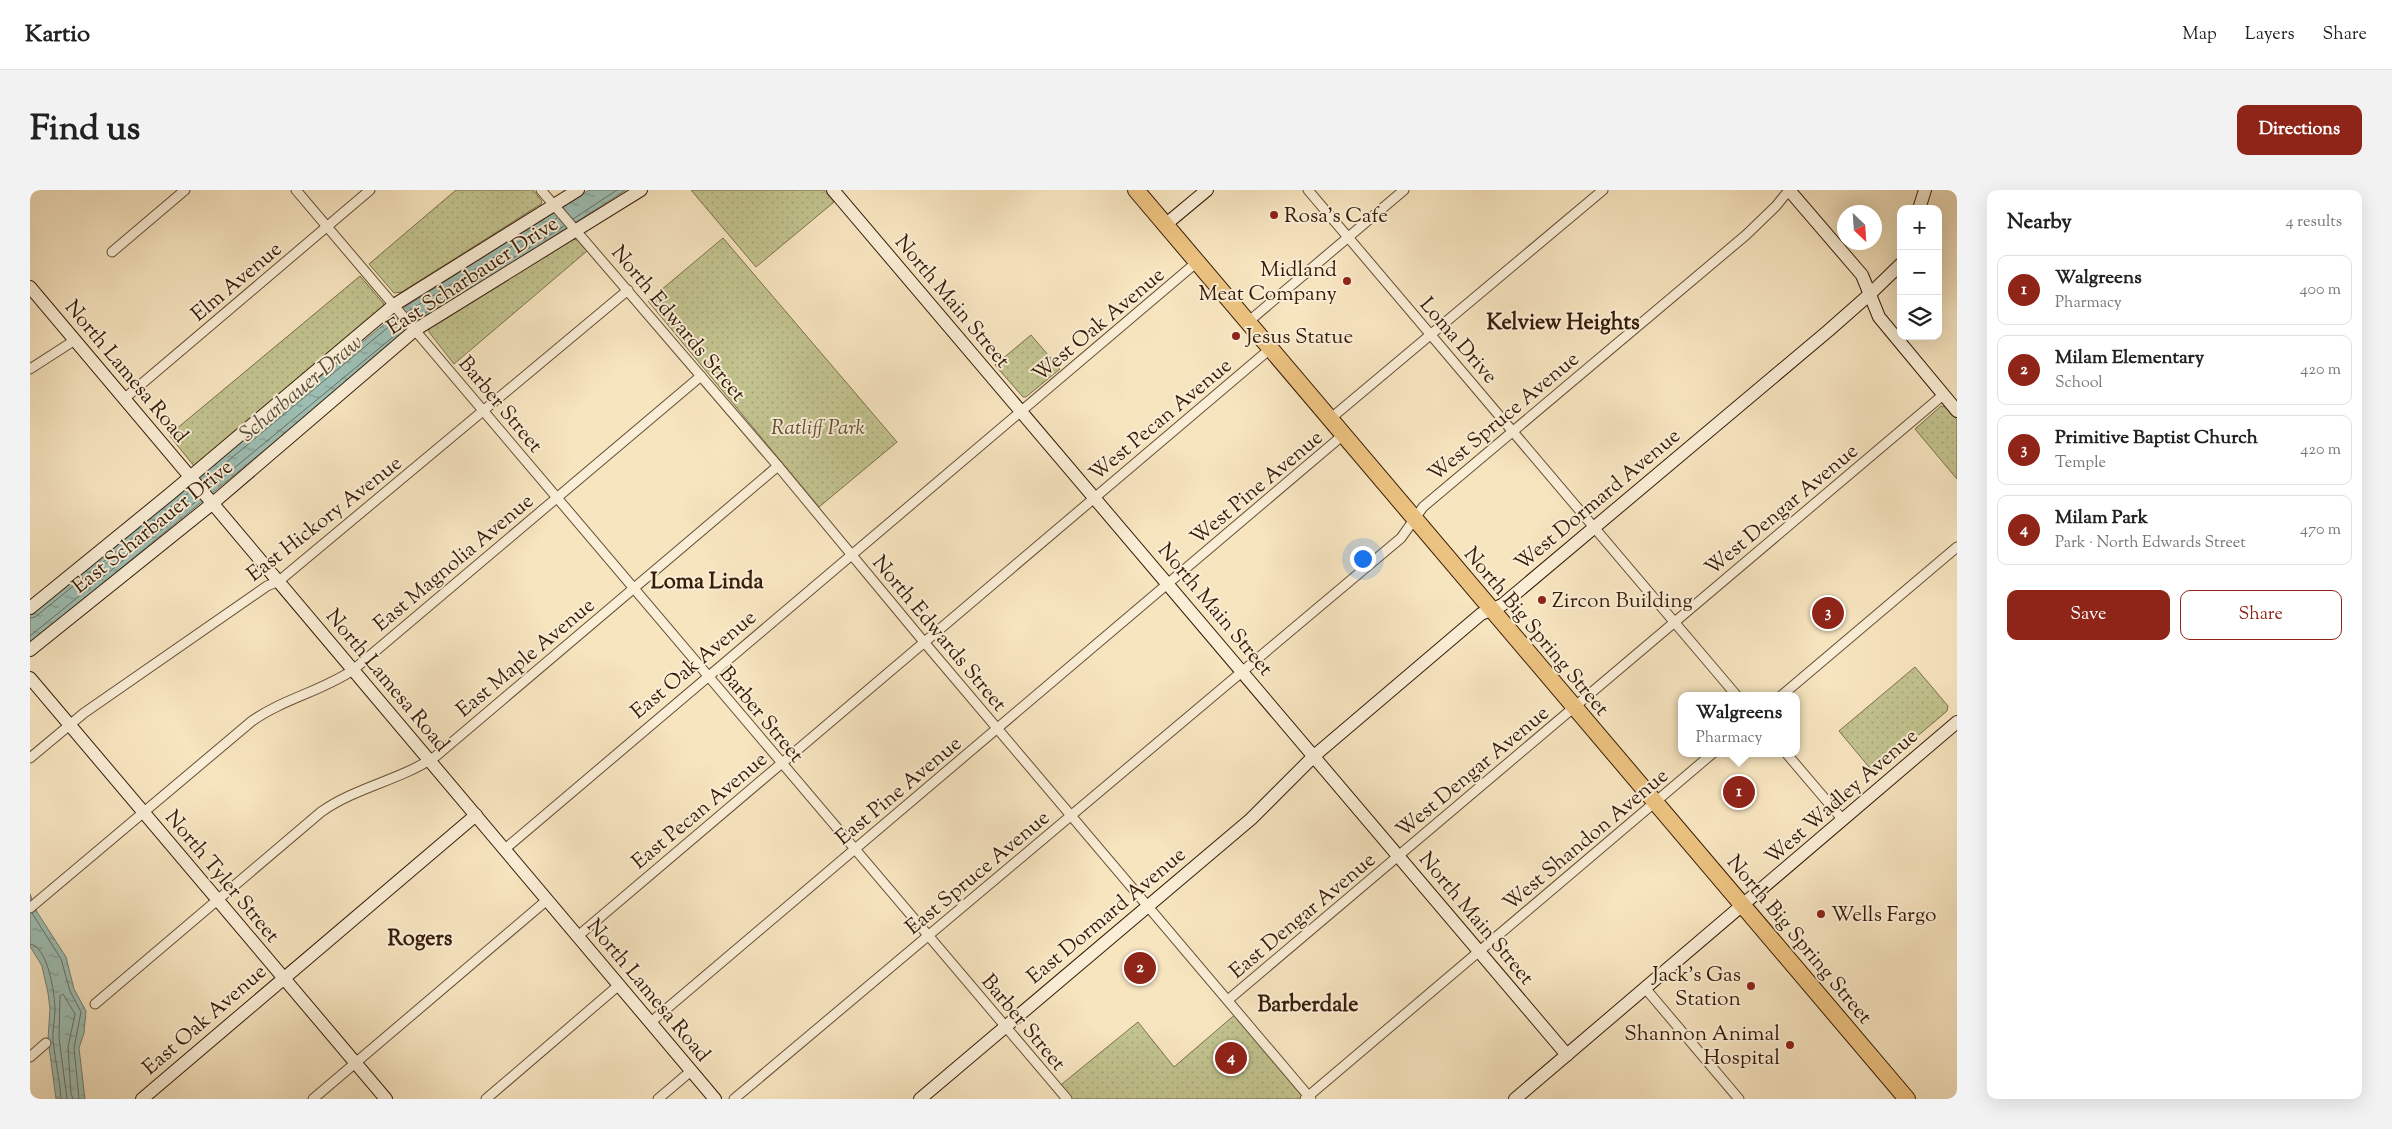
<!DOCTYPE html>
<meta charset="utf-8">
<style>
body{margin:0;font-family:"Sorts Mill Goudy",serif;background:#f2f2f2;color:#222}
.controls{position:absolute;right:15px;top:15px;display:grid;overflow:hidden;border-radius:10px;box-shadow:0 5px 20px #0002}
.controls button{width:45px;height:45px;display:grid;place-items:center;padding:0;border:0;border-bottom:1px solid #e0e0e0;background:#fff;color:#222;font:25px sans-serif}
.compass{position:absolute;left:1807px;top:15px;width:45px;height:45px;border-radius:50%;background:#fff;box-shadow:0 5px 20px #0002;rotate:155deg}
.you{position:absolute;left:1332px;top:368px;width:18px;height:18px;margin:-12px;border:4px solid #fff;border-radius:50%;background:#1a73e8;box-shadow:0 0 0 8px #1a73e833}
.badge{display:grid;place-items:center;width:32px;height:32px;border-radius:50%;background:#8f2418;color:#fff;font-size:16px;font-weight:700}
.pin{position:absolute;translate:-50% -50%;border:2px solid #fff;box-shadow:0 1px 5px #0006}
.popup{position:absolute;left:1648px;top:502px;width:122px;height:65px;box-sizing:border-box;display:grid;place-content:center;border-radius:10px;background:#fff;filter:drop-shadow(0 1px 4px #0005);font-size:16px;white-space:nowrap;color:#767676}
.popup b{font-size:19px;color:#222}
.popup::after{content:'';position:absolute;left:50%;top:100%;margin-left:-10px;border:10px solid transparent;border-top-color:#fff}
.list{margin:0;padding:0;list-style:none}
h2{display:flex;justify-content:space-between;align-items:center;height:65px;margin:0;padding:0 20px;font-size:21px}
h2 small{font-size:16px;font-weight:400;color:#767676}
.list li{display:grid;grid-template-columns:32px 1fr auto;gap:15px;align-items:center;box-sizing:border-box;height:70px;margin:0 10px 10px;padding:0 10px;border:1px solid #e0e0e0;border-radius:10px}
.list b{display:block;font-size:19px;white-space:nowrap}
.list p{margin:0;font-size:16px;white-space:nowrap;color:#767676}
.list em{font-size:16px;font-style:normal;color:#767676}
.actions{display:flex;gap:10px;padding:15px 20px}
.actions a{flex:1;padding:11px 0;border:1px solid #8f2418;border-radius:10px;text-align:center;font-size:18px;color:#8f2418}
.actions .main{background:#8f2418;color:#fff}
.icon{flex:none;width:28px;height:28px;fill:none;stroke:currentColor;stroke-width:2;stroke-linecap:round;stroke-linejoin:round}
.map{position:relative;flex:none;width:1927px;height:909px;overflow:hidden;border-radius:10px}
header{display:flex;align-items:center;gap:30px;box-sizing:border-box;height:70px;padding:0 25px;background:#fff;border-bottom:1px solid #e0e0e0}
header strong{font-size:24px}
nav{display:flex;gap:28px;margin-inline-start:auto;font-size:18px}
.intro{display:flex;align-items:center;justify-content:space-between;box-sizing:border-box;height:120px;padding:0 30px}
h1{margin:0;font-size:35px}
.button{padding:12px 22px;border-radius:10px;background:#8f2418;color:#fff;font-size:18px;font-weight:700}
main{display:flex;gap:30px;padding:0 30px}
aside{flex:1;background:#fff;border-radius:10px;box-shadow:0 5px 20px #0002}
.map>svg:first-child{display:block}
</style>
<header>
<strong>Kartio</strong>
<nav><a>Map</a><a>Layers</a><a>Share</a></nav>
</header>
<div class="intro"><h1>Find us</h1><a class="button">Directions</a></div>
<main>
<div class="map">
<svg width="1927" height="909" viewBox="0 0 1927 909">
<defs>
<pattern id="grass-dots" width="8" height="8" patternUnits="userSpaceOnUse" patternTransform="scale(1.25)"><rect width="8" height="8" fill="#c2c38f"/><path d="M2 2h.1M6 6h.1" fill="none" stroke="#a7a77a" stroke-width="1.8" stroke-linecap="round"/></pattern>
<pattern id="water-ripples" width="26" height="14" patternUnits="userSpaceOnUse" patternTransform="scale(1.25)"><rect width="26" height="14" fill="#9dbfb5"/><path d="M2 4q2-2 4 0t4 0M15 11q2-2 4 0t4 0" fill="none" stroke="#819a91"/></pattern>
</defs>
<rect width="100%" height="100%" fill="#f7e5c0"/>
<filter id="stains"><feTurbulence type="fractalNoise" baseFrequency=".004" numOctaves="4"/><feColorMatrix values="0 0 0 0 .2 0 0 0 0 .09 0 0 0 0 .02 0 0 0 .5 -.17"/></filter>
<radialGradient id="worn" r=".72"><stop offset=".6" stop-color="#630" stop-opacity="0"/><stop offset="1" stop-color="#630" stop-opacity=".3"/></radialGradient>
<g fill="url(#grass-dots)" stroke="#7c704c">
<polygon points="426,0 503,0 512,11 511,14 372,102 364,103 339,74"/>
<polygon points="661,0 794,0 804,12 726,77"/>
<polygon points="693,48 867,252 789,317 618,111"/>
<polygon points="542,49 547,50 557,61 424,174 399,142 399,138"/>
<polygon points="330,86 354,114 353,120 164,276 139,245"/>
<polygon points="1001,145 1030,179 996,207 993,207 965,175"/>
<polygon points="1911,216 1916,217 1927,230 1927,289 1885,239"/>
<polygon points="1885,477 1918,516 1917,521 1844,583 1809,541"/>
<polygon points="1208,822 1278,905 1274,909 1037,909 1027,898 1108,832 1144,877"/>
</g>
<g fill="url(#water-ripples)" stroke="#747e70">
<polygon points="559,0 596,0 389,133 0,453 0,425 375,117"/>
<polygon points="0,704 7,722 36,767 44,799 56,821 54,843 49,858 55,909 26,909 18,849 20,819 18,803 12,776 0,756"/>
</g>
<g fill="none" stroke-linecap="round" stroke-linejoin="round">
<g stroke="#6a6e5f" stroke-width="1">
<polyline points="543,29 587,0"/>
<polyline points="377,122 527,28"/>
<polyline points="384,130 534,36"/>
<polyline points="174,291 368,129"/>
<polyline points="180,298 375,137"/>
<polyline points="0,428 5,427 162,300"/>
<polyline points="0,446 169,309"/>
<polyline points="2,723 31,769 40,801 51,822 44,858 49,909"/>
<path d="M0 754C18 756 25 805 25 820 25 830 22 841 23 851 25 870 30 890 31 909"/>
<polyline points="37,909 29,848 30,806 33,804 45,824 38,857 41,904 43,909"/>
</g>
<g stroke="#664e37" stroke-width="11">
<g id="street">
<polyline points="266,0 1037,909"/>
<polyline points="511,0 748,276 894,452 1281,909"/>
<polyline points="1278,0 1707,506"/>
<polyline points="82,62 155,0"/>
<polyline points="1218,132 1374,0"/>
<polyline points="0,179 45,150"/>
<polyline points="95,208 340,0"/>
<polyline points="1300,229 1573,0"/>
<polyline points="1751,506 1927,357"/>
<polyline points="1756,563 1813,630"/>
<polyline points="0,568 54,523 237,396 249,391 598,100"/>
<polyline points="475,659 1167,72"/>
<path d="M0 718 222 531C253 509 292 501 323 480L671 186"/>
<polyline points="548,746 1240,159"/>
<polyline points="1615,798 1709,909"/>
<polyline points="1198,810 1913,205"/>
<path d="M65 814 291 622C326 597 371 590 406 566L748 276"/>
<polyline points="621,832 1313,245"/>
<polyline points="0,867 16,853"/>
<polyline points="283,909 517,710"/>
<polyline points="456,909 589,795"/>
<polyline points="628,909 661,881"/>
<polyline points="704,909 1371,348 1393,317 1716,45 1746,16 1759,0"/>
<polyline points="1275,909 1683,563"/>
</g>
</g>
<g stroke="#361c09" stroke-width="14">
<g id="secondary">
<polyline points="803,0 1537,865"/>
<polyline points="1759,0 1832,85 1849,127 1927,221"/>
<polyline points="1889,19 1895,0"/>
<polyline points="1135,35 1177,0"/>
<polyline points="0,97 685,909"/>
<polyline points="0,418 140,304 364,115 548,0"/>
<polyline points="0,460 183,313 385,140 611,0"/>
<polyline points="0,488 356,909"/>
<polyline points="112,909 446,625"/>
<polyline points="890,909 1221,629 1284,566 1451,424 1472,415 1798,141 1840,104 1871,74"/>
<polyline points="1485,909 1927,532"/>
</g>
</g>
<g stroke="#361c09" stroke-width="18">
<polyline id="highway" points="1106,0 1877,909"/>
</g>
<use href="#street" stroke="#faeed6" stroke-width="9"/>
<use href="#secondary" stroke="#faeed6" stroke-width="12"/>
<use href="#highway" stroke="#ecc280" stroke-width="16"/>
</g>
<g fill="#8f2418" stroke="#faeed6" stroke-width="2">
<circle cx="1244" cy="25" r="5"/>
<circle cx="1317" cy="91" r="5"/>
<circle cx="1206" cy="146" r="5"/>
<circle cx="1512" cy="410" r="5"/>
<circle cx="1791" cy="724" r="5"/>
<circle cx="1721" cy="796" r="5"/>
<circle cx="1760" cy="855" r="5"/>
</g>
<g text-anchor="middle" stroke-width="4" stroke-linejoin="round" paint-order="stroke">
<g font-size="21" fill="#361c09" stroke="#faeed6" text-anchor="start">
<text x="1254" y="32">Rosa's Cafe</text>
<text x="1307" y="86" text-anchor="end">Midland<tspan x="1307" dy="24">Meat Company</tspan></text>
<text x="1216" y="153">Jesus Statue</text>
<text x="1522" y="417">Zircon Building</text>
<text x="1801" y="731">Wells Fargo</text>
<text x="1711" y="791" text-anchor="end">Jack's Gas<tspan x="1711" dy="24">Station</tspan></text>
<text x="1750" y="850" text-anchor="end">Shannon Animal<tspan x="1750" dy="24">Hospital</tspan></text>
</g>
<g font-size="21" fill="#361c09" stroke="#faeed6">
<text transform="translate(442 85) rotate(-33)" y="7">East Scharbauer Drive</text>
<text transform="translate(206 91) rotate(-40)" y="7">Elm Avenue</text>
<text transform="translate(923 111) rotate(50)" y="7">North Main Street</text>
<text transform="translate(649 133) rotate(50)" y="7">North Edwards Street</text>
<text transform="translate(1068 134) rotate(-40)" y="7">West Oak Avenue</text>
<text transform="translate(1429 150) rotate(49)" y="7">Loma Drive</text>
<text transform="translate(97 181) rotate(50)" y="7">North Lamesa Road</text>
<text transform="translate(471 214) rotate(50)" y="7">Barber Street</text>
<text transform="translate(1473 226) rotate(-40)" y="7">West Spruce Avenue</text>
<text transform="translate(1130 229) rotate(-40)" y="7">West Pecan Avenue</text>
<text transform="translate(1226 297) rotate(-40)" y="7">West Pine Avenue</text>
<text transform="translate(1567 309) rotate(-40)" y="7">West Dormard Avenue</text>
<text transform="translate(1751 319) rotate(-40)" y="7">West Dengar Avenue</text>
<text transform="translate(294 328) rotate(-38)" y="7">East Hickory Avenue</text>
<text transform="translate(122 336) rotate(-39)" y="7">East Scharbauer Drive</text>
<text transform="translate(423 372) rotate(-40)" y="7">East Magnolia Avenue</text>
<text transform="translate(1186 419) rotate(50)" y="7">North Main Street</text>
<text transform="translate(1507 441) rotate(50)" y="7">North Big Spring Street</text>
<text transform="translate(910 443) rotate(50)" y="7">North Edwards Street</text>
<text transform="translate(495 467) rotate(-40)" y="7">East Maple Avenue</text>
<text transform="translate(663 474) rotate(-40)" y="7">East Oak Avenue</text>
<text transform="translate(358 490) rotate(50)" y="7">North Lamesa Road</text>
<text transform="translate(732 524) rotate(50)" y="7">Barber Street</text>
<text transform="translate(1442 581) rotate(-40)" y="7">West Dengar Avenue</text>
<text transform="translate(868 600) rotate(-40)" y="7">East Pine Avenue</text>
<text transform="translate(1811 606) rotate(-41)" y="7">West Wadley Avenue</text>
<text transform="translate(669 620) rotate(-40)" y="7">East Pecan Avenue</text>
<text transform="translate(1555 649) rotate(-40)" y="7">West Shandon Avenue</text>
<text transform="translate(947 682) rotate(-40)" y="7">East Spruce Avenue</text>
<text transform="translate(193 686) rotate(50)" y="7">North Tyler Street</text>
<text transform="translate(1076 725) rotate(-40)" y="7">East Dormard Avenue</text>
<text transform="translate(1272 725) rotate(-40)" y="7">East Dengar Avenue</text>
<text transform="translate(1447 728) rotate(50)" y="7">North Main Street</text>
<text transform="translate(1770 749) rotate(50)" y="7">North Big Spring Street</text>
<text transform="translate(619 800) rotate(50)" y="7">North Lamesa Road</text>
<text transform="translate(174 829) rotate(-41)" y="7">East Oak Avenue</text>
<text transform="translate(994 832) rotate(50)" y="7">Barber Street</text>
</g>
<g font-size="21" font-style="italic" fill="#604e31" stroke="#faeed6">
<text x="788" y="244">Ratliff Park</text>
</g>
<g font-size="22" font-weight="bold" fill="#361c09" stroke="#faeed6">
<text x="1533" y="139">Kelview Heights</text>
<text x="677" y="398">Loma Linda</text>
<text x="390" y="755">Rogers</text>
<text x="1278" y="821">Barberdale</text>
</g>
<g font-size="22" font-style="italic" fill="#554d3d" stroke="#faeed6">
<text transform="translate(270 197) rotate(-40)" y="8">Scharbauer Draw</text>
</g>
</g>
<rect width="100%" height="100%" filter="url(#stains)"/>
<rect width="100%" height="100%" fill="url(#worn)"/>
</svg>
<div class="controls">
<button>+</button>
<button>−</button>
<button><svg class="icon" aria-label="layers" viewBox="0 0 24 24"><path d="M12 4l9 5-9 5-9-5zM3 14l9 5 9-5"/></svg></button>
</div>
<svg class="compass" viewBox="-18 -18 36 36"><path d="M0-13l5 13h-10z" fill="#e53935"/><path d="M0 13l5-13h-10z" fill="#767676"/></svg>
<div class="you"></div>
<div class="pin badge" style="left:1709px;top:602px">1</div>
<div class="popup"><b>Walgreens</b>Pharmacy</div>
<div class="pin badge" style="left:1110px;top:778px">2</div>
<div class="pin badge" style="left:1798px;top:423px">3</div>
<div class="pin badge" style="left:1201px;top:868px">4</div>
</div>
<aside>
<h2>Nearby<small>4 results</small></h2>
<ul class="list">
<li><span class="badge">1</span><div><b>Walgreens</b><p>Pharmacy</p></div><em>400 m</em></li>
<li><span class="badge">2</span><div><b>Milam Elementary</b><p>School</p></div><em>420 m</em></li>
<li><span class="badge">3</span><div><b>Primitive Baptist Church</b><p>Temple</p></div><em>420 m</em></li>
<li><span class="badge">4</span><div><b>Milam Park</b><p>Park · North Edwards Street</p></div><em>470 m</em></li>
</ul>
<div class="actions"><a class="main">Save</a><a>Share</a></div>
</aside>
</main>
